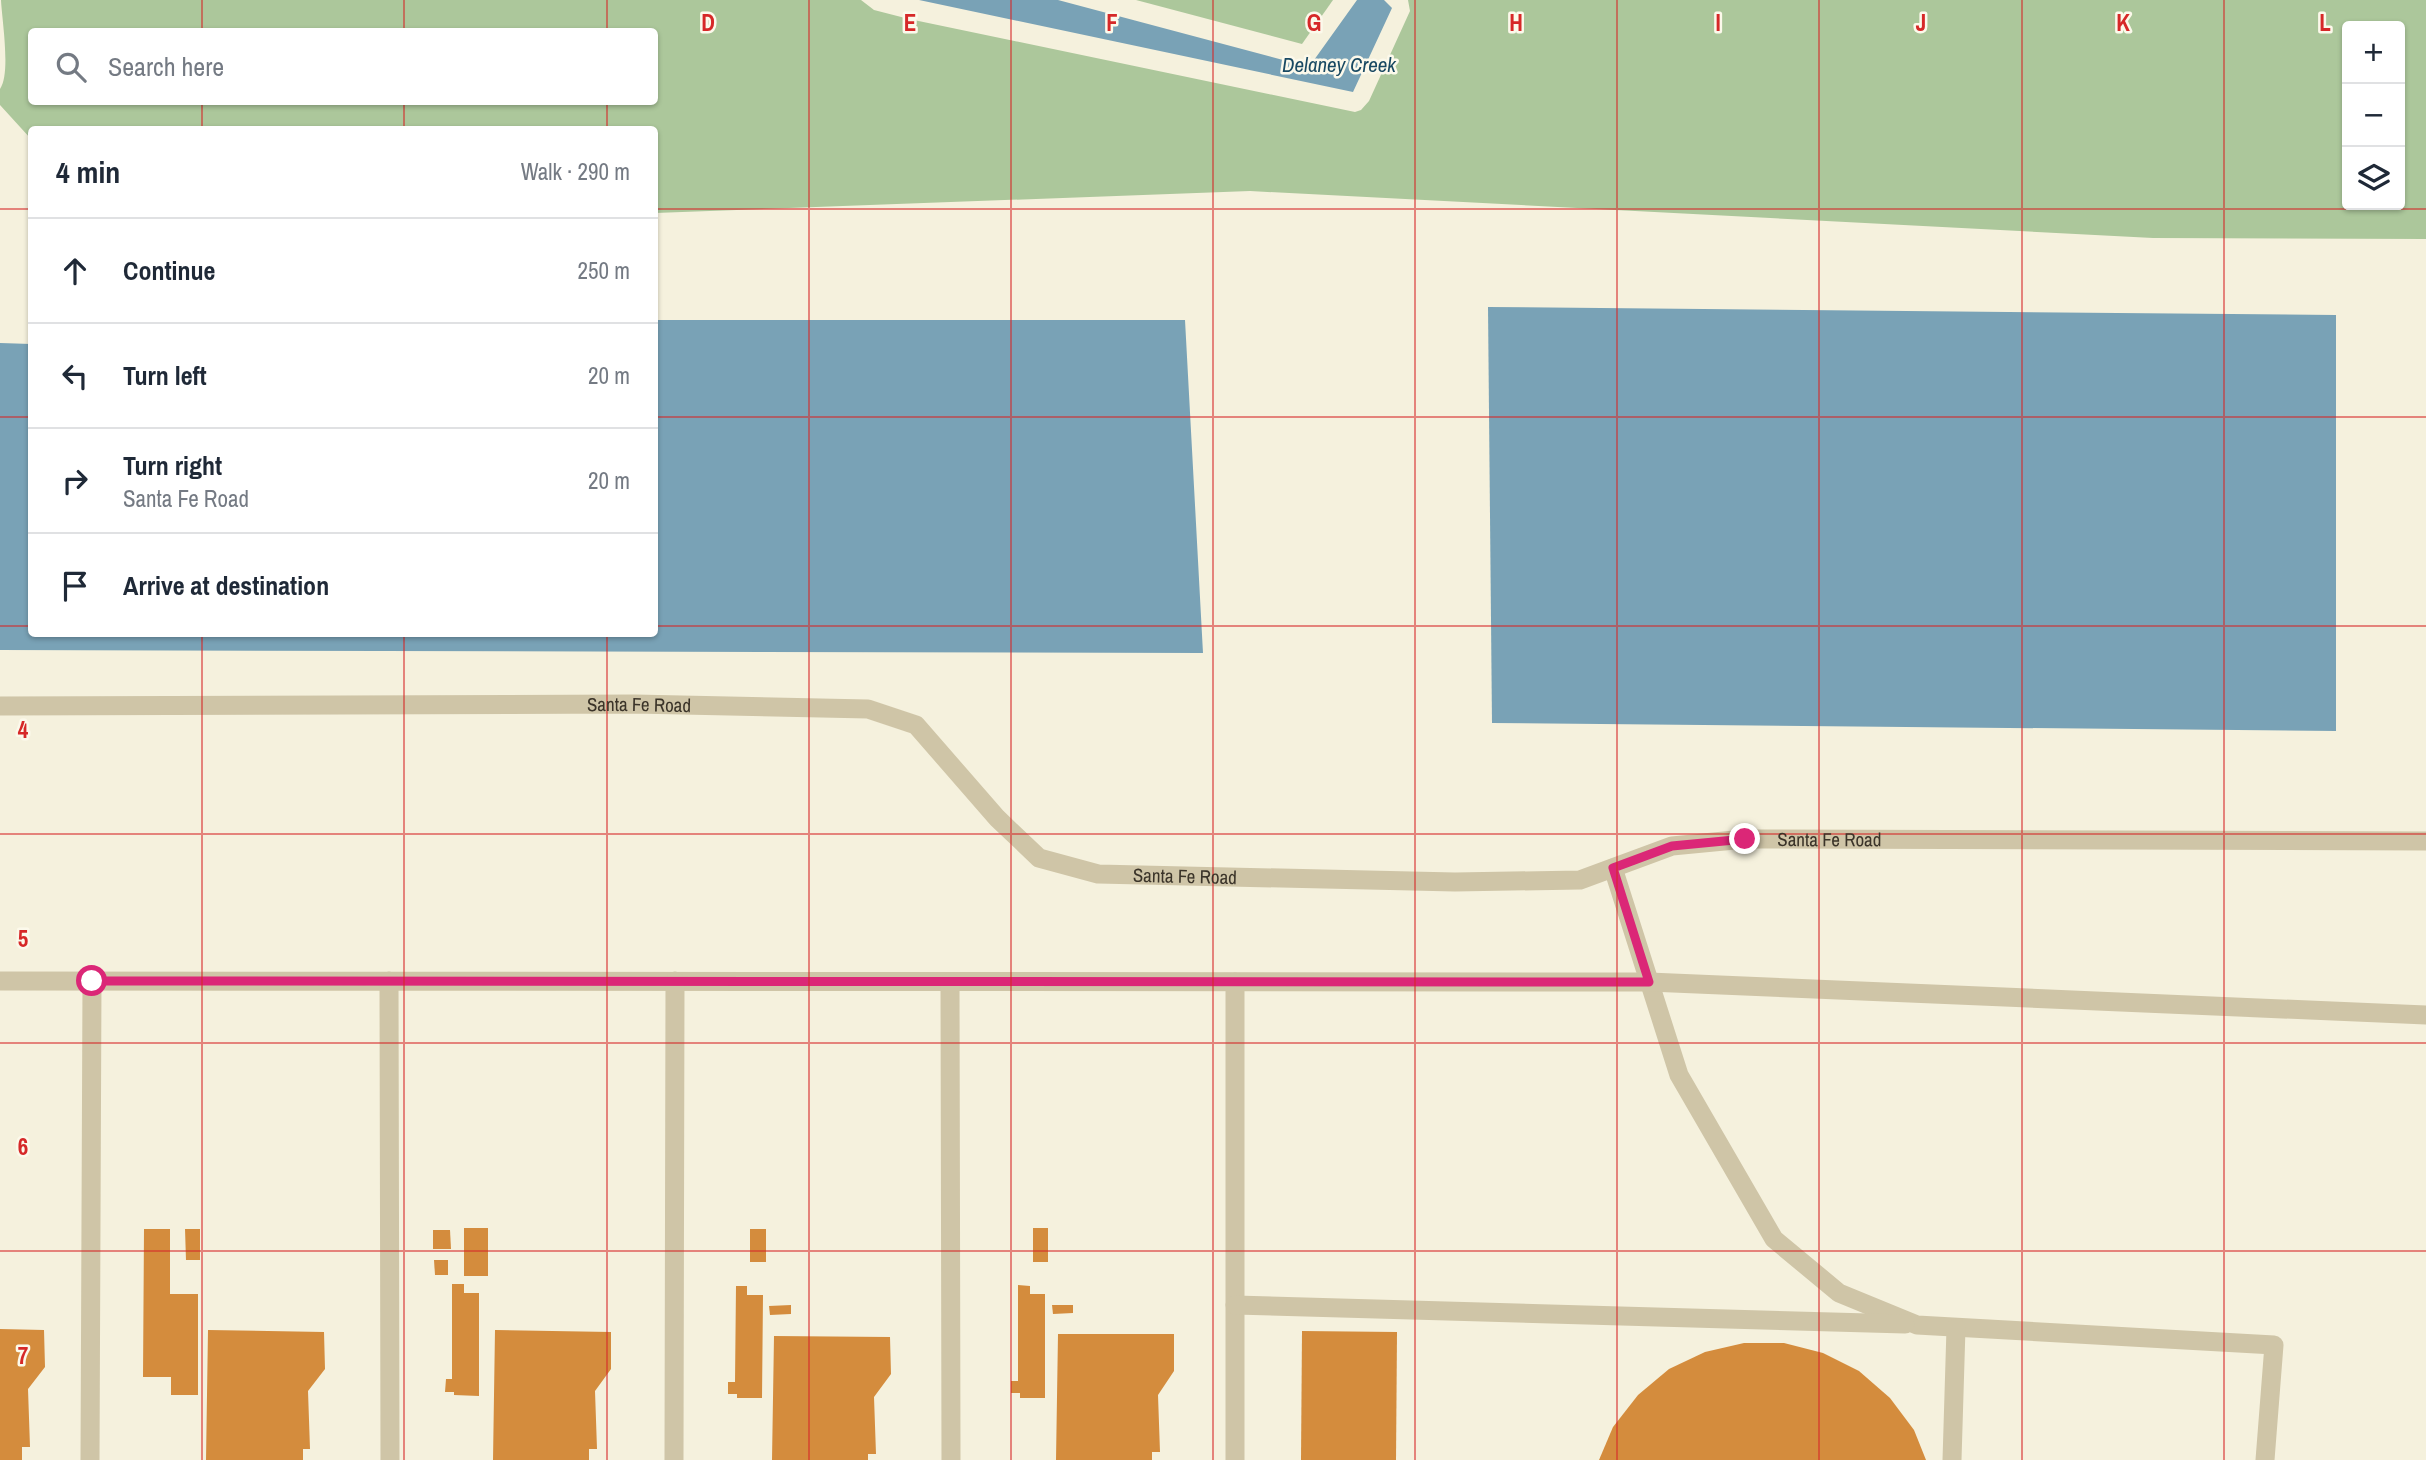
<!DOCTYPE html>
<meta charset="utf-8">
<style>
body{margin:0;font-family:"Archivo Narrow",sans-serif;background:#f2f2f3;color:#1f2937}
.controls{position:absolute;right:21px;top:21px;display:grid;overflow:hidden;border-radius:7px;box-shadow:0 2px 5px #0004}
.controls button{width:63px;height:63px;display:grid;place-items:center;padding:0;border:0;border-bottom:2px solid #e0e1e3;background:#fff;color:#1f2937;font:35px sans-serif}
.stop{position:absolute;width:21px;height:21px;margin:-16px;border:5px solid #db2777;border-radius:50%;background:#fff}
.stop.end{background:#db2777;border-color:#fff;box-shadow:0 2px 7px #0008}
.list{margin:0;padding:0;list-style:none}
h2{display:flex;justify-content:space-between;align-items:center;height:91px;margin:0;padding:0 28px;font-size:30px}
h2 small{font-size:23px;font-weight:400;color:#747a83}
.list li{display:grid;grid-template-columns:46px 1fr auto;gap:21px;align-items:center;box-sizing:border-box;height:105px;padding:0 28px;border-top:2px solid #e0e1e3}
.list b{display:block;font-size:26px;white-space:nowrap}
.list p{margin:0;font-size:23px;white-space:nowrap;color:#747a83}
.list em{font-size:23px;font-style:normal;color:#747a83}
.icon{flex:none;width:38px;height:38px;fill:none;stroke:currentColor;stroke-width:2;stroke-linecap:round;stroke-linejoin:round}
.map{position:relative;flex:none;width:2426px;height:1460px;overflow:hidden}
.search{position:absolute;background:#fff;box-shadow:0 2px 5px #0004;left:28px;top:28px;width:630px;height:77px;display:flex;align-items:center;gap:18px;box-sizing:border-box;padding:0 24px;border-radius:7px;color:#747a83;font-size:26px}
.panel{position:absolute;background:#fff;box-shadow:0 2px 5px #0004;left:28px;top:126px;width:630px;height:511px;border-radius:7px}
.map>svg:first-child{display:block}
</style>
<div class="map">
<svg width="2426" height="1460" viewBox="0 0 2426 1460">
<rect width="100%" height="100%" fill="#f5f1dd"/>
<g fill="#acc79b" fill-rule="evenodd">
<path d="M1 0H861L874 10 909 19 1355 112 1361 110 1369 101 1410 11 1408 0H2426V239L2153 238 1250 191 655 213 654 130H32L31 139 0 105V89C11 74 2 20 1 0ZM2400 26V205H2347V26ZM32 32H654V102H32Z"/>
<polygon points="1136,0 1333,0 1302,44"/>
</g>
<g fill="#79a2b6">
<polygon points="919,0 1058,0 1309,67 1357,0 1384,0 1392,8 1353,92"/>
<polygon points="1488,307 2336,315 2336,731 1492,723"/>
<polygon points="655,320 1185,320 1203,653 0,650 0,343 31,344 32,634 654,634"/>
</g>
<g fill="#d48c3d">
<rect x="464" y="1228" width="24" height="48"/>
<rect x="1033" y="1228" width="15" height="34"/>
<polygon points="144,1229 170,1229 170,1294 198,1294 198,1395 171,1395 171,1377 143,1377"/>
<polygon points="185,1229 200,1229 200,1260 186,1260"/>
<rect x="750" y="1229" width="16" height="33"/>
<polygon points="433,1230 450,1230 451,1249 433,1249"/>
<polygon points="434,1260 448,1260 448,1275 435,1275"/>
<polygon points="452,1284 464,1284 464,1293 479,1293 479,1396 454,1395 454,1392 445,1392 446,1379 452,1379"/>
<polygon points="1018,1285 1030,1286 1030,1294 1045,1294 1045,1398 1020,1398 1020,1393 1011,1393 1011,1381 1018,1381"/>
<polygon points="736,1286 747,1286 747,1295 763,1295 762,1398 737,1398 737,1394 728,1394 728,1382 735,1382"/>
<polygon points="791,1305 791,1314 770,1315 769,1306"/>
<polygon points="1052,1305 1073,1305 1073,1313 1053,1314"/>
<polygon points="0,1329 44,1330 45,1367 28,1389 30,1447 22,1447 22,1460 0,1460"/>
<polygon points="208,1330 324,1332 325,1369 308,1391 310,1449 303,1449 303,1460 206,1460"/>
<polygon points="495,1330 611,1332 611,1369 595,1391 597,1449 589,1449 589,1460 493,1460"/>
<polygon points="1302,1331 1397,1332 1396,1460 1301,1460"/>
<polygon points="1058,1334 1174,1334 1174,1371 1158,1395 1160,1452 1152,1452 1152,1460 1056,1460"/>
<polygon points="774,1336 890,1337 891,1374 874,1397 876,1454 868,1454 868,1460 772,1460"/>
<polygon points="1744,1343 1784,1343 1823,1353 1859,1371 1890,1398 1914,1430 1926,1460 1599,1460 1613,1427 1638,1395 1669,1369 1705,1352"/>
</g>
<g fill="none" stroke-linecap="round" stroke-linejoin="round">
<g stroke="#cfc5a7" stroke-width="19">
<polyline points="1613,868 1679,1075 1774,1239 1839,1293 1917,1325 2274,1345 2265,1460"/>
<polyline points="0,981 1649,982 2426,1015"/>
<polyline points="389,981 390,1460"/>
<polyline points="950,982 951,1460"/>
<polyline points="1235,982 1235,1460"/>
<polyline points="1235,1305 1905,1324"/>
<polyline points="90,1460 92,981"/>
<polyline points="674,1460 675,981"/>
<polyline points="1952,1460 1956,1328"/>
</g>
<path stroke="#cfc5a7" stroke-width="19" id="s1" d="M0 706 635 704 868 709 916 725 997 818 1039 858 1098 874 1455 882 1580 880 1672 846 1745 839 2426 841"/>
</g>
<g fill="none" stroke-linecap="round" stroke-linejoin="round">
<polyline stroke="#db2777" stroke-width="9" points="92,981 1649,982 1613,868 1672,846 1745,839"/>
</g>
<path fill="none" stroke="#d62828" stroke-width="2" stroke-opacity="0.55" d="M202 0V32M404 0V32M607 0V32M809 0V1460M1011 0V1460M1213 0V1460M1415 0V1460M1617 0V1460M1819 0V1460M2022 0V1460M2224 0V1460M202 102V130M404 102V130M607 102V130M0 209H32M654 209H2426M0 417H32M654 417H2426M0 626H32M654 626H2426M202 634V1460M404 634V1460M607 634V1460M0 834H2426M0 1043H2426M0 1251H2426"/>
<g text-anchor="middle" stroke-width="5" stroke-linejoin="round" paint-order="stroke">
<g font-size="19" fill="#3b3429" stroke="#fcf9eb">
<text dy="7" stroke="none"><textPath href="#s1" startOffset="639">Santa Fe Road</textPath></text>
<text dy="7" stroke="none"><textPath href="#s1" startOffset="1899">Santa Fe Road</textPath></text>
<text dy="7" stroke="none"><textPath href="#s1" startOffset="1248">Santa Fe Road</textPath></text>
</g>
<g font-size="21" font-style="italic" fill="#194962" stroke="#fcf9eb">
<text x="1339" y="72">Delaney Creek</text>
</g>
</g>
<g font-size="23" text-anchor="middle" font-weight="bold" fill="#d62828" stroke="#fcf9eb" stroke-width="5" stroke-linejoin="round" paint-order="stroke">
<text x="708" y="31">D</text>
<text x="910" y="31">E</text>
<text x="1112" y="31">F</text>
<text x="1314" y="31">G</text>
<text x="1516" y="31">H</text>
<text x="1718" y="31">I</text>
<text x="1921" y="31">J</text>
<text x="2123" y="31">K</text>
<text x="2325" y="31">L</text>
<text x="23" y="738">4</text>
<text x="23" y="947">5</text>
<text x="23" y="1155">6</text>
<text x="23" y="1364">7</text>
</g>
</svg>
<div class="controls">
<button>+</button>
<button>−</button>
<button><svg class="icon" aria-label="layers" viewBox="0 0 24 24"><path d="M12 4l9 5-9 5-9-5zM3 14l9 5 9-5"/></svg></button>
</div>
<div class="stop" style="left:92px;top:981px"></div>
<div class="stop end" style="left:1745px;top:839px"></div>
<div class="search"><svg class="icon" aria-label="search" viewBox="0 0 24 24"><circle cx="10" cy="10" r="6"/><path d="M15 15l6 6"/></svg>Search here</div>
<section class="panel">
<h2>4 min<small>Walk · 290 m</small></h2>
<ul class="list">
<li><svg class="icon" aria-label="ahead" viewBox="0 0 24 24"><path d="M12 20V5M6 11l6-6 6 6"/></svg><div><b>Continue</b></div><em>250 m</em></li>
<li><svg class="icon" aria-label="left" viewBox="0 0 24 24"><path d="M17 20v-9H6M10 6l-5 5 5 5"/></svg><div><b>Turn left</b></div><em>20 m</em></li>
<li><svg class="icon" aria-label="right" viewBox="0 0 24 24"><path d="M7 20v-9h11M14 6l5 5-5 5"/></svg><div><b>Turn right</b><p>Santa Fe Road</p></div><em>20 m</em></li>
<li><svg class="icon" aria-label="arrive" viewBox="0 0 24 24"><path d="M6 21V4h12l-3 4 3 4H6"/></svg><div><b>Arrive at destination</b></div></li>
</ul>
</section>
</div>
